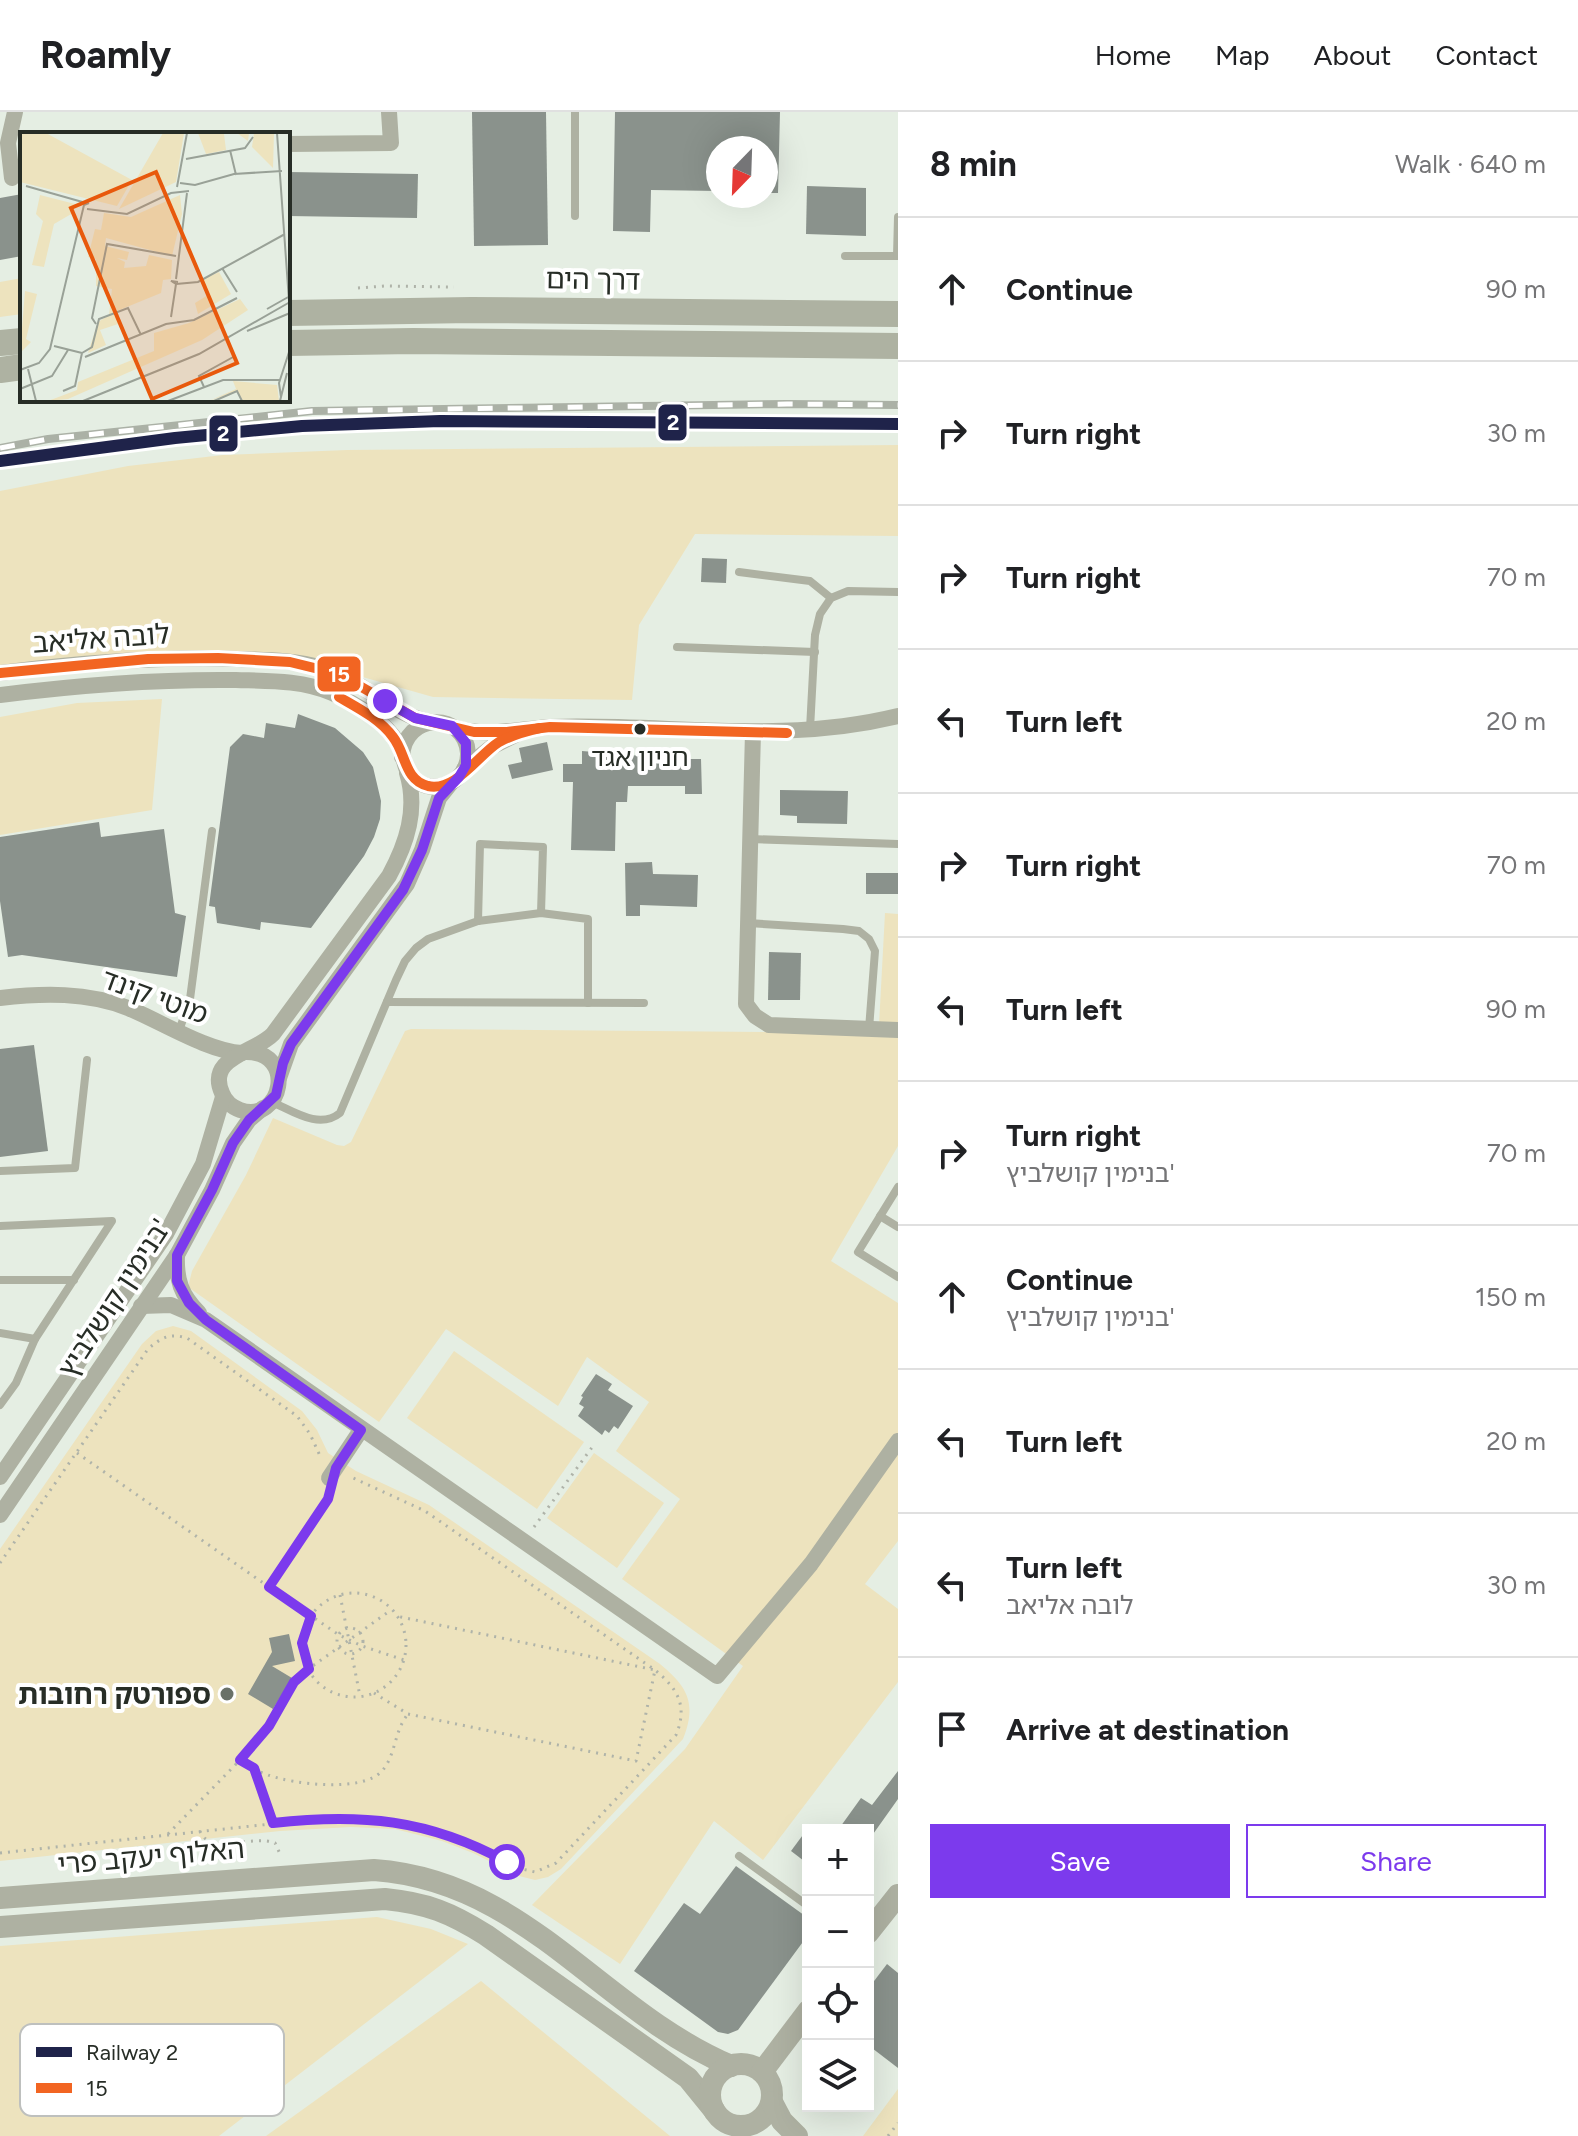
<!DOCTYPE html>
<meta charset="utf-8">
<style>
body{margin:0;font-family:Figtree,"Noto Sans Hebrew",sans-serif;background:#f6f6f6;color:#202124}
.controls{position:absolute;right:24px;bottom:24px;display:grid;overflow:hidden;border-radius:0px;box-shadow:0 8px 32px #0002}
.controls button{width:72px;height:72px;display:grid;place-items:center;padding:0;border:0;border-bottom:2px solid #e0e0e0;background:#fff;color:#202124;font:40px sans-serif}
.compass{position:absolute;left:706px;top:24px;width:72px;height:72px;border-radius:50%;background:#fff;box-shadow:0 8px 32px #0002;rotate:203deg}
.stop{position:absolute;width:24px;height:24px;margin:-18px;border:6px solid #7c3aed;border-radius:50%;background:#fff}
.stop.end{background:#7c3aed;border-color:#fff;box-shadow:0 2px 8px #0008}
.list{margin:0;padding:0;list-style:none}
h2{display:flex;justify-content:space-between;align-items:center;height:104px;margin:0;padding:0 32px;font-size:34px}
h2 small{font-size:26px;font-weight:400;color:#757577}
.list li{display:grid;grid-template-columns:52px 1fr auto;gap:24px;align-items:center;box-sizing:border-box;height:144px;padding:0 32px;border-top:2px solid #e0e0e0}
.list b{display:block;font-size:30px;white-space:nowrap}
.list p{margin:0;font-size:26px;white-space:nowrap;color:#757577}
.list em{font-size:26px;font-style:normal;color:#757577}
.actions{display:flex;gap:16px;padding:24px 32px}
.actions a{flex:1;padding:18px 0;border:2px solid #7c3aed;border-radius:0px;text-align:center;font-size:28px;color:#7c3aed}
.actions .main{background:#7c3aed;color:#fff}
.icon{flex:none;width:44px;height:44px;fill:none;stroke:currentColor;stroke-width:2;stroke-linecap:round;stroke-linejoin:round}
.map{position:relative;flex:none;width:898px;height:2024px;overflow:hidden}
header{display:flex;align-items:center;gap:48px;box-sizing:border-box;height:112px;padding:0 40px;background:#fff;border-bottom:2px solid #e0e0e0}
header strong{font-size:38px}
nav{display:flex;gap:44px;margin-inline-start:auto;font-size:28px}
main{display:flex}
aside{flex:1;background:#fff}
.map>svg:first-child{display:block}
</style>
<header>
<strong>Roamly</strong>
<nav><a>Home</a><a>Map</a><a>About</a><a>Contact</a></nav>
</header>
<main>
<div class="map">
<svg width="898" height="2024" viewBox="0 0 898 2024">
<rect width="100%" height="100%" fill="#e5eee3"/>
<g fill="#ede3be">
<polygon points="22,166 22,202 0,205 0,170"/>
<polygon points="898,333 898,424 695,422 639,513 632,588 433,585 278,541 0,556 0,379 128,354 223,343 347,338"/>
<polygon points="162,587 152,698 0,723 0,605 77,591"/>
<polygon points="885,801 898,802 898,914 879,913"/>
<polygon points="411,917 898,921 898,1034 831,1149 898,1191 898,1429 865,1472 898,1497 898,1570 763,1748 714,1709 620,1852 532,1793 685,1637 743,1554 622,1467 680,1387 616,1339 649,1290 587,1245 558,1294 446,1217 379,1310 188,1175 192,1159 246,1063 273,1006 337,1033 344,1034 351,1030 405,919"/>
<path d="M173 1214 191 1219 302 1299 317 1318 328 1341 356 1359 429 1393 660 1552C688 1575 697 1592 683 1627L561 1757 548 1765 535 1768 519 1764 473 1741 442 1729 395 1717 351 1715 280 1719 0 1749V1437L142 1232 156 1219Z"/>
<polygon points="454,1239 584,1330 537,1397 407,1306"/>
<polygon points="594,1341 664,1391 617,1456 547,1406"/>
<polygon points="377,1805 431,1817 468,1832 219,2024 0,2024 0,1834"/>
<polygon points="481,1869 670,2024 266,2024"/>
<polygon points="898,1977 898,2024 863,2024"/>
</g>
<g fill="#8a928c">
<polygon points="472,0 546,0 548,133 474,134"/>
<polygon points="615,0 780,0 778,81 766,81 766,36 718,36 718,79 651,78 650,120 613,119"/>
<polygon points="288,60 418,62 417,106 288,104"/>
<polygon points="807,74 866,76 866,124 806,122"/>
<polygon points="22,82 22,144 0,148 0,86"/>
<polygon points="702,446 727,447 726,471 701,470"/>
<polygon points="298,602 335,616 363,640 373,655 381,689 380,707 374,725 364,744 311,816 261,810 260,818 217,811 215,795 209,794 230,635 243,622 264,626 266,611 295,616"/>
<polygon points="547,630 553,658 512,667 508,653 522,650 519,636"/>
<polygon points="582,639 642,644 642,647 701,647 702,682 685,682 685,674 628,674 627,690 616,690 615,739 571,738 573,670 563,670 563,652 582,652"/>
<polygon points="780,678 848,679 847,712 797,711 797,704 780,703"/>
<polygon points="99,710 101,725 164,717 175,801 186,804 177,865 22,843 8,845 0,789 0,725"/>
<polygon points="652,750 653,762 698,763 697,795 640,793 640,804 626,804 625,751"/>
<rect x="866" y="761" width="32" height="21"/>
<polygon points="769,840 801,841 800,888 768,888"/>
<polygon points="34,933 48,1039 0,1045 0,937"/>
<polygon points="596,1262 612,1272 608,1278 633,1294 618,1317 614,1314 609,1321 605,1318 602,1323 578,1304 584,1295 579,1292 583,1285 581,1284"/>
<polygon points="289,1522 295,1549 272,1554 292,1566 273,1597 248,1582 272,1540 269,1526"/>
<polygon points="898,1659 898,1687 871,1725 868,1718 838,1718 861,1686 872,1693"/>
<polygon points="808,1716 808,1752 791,1739"/>
<polygon points="736,1754 808,1806 808,1823 738,1918 728,1922 718,1920 634,1859 684,1791 700,1802"/>
<polygon points="887,1852 898,1861 898,1956 868,1933 868,1877"/>
</g>
<g fill="none" stroke-linecap="round" stroke-linejoin="round">
<g stroke="#afb3a9" stroke-width="3" stroke-dasharray="2 6" stroke-linecap="butt">
<polyline points="358,176 385,174 454,175"/>
<polyline points="77,1341 269,1475 329,1383"/>
<polyline points="534,1415 593,1334"/>
<path d="M0 1451 148 1237C162 1225 170 1221 187 1226L297 1304 310 1322 321 1346"/>
<polyline points="269,1475 339,1523 362,1534 404,1548"/>
<circle cx="354" cy="1533" r="52"/>
<polyline points="340,1483 360,1584"/>
<circle cx="350" cy="1529" r="13"/>
<polyline points="374,1581 408,1602 636,1649 655,1558 396,1504"/>
<path d="M240 1648C249 1653 258 1660 268 1663 293 1672 362 1681 382 1659 396 1643 394 1619 408 1602"/>
<polyline points="254,1656 273,1711"/>
<path d="M200 1719C209 1744 254 1722 275 1731L281 1744"/>
<polyline points="168,1722 240,1648 269,1614 300,1563 391,1498"/>
<path d="M0 1741 280 1711 351 1707 396 1709 444 1721 476 1733 522 1757 535 1760 556 1751 676 1623C688 1594 678 1577 655 1558L425 1399 351 1365"/>
<polyline points="888,2024 898,2011"/>
</g>
<g stroke="#aeb1a2" stroke-width="8">
<polyline points="575,0 575,104"/>
<polyline points="845,144 898,144"/>
<polyline points="897,144 898,105"/>
<polyline points="739,460 810,469 831,486"/>
<polyline points="677,535 815,540"/>
<polyline points="810,617 815,523 820,502 831,486 848,479 898,480"/>
<polyline points="751,727 898,732"/>
<polyline points="478,809 480,732 543,735 541,801"/>
<polyline points="748,811 843,817 859,819 869,827 875,839 869,917"/>
<polyline points="387,890 644,891"/>
<polyline points="179,919 190,887 212,719"/>
<path d="M272 990C293 999 319 1018 340 1001L396 868 405 849 416 836 428 827 478 809 541 801 588 807V891"/>
<polyline points="0,1059 75,1056 87,948"/>
<polyline points="898,1075 858,1140 898,1165"/>
<polyline points="880,1104 898,1115"/>
<polyline points="0,1114 112,1109 35,1227"/>
<polyline points="0,1168 74,1168"/>
<polyline points="0,1221 35,1227 16,1271 0,1293"/>
<polyline points="739,1744 808,1794"/>
</g>
<g stroke="#aeb1a2" stroke-width="16">
<polyline points="288,32 391,31 389,0"/>
<polyline points="12,66 8,31 15,0"/>
<path d="M0 561C79 551 158 544 238 547 266 548 295 548 322 556 364 568 391 603 431 610"/>
<path d="M0 583C79 573 156 567 236 568 268 569 302 568 332 581 354 591 387 610 398 632 406 645 402 659 416 669 438 684 469 668 468 641 465 599 404 600 402 645"/>
<path d="M453 615C485 626 517 617 550 615 669 611 779 633 898 604"/>
<polyline points="753,620 746,892 755,904 769,913 898,918"/>
<polyline points="464,657 493,634 515,623"/>
<path d="M0 886C43 881 87 880 128 896 160 909 209 940 242 941"/>
<path d="M245 940C298 939 282 1013 240 998 232 995 225 989 222 981 206 945 255 941 273 922L389 764C407 731 418 697 407 661"/>
<polyline points="279,966 291,932 407,772 422,738 439,686 451,671"/>
<path d="M177 1143C176 1168 181 1183 199 1201"/>
<polyline points="141,1194 171,1193 206,1208 717,1564 811,1452 898,1329"/>
<polyline points="0,1365 166,1122 203,1052 223,985"/>
<polyline points="329,1366 361,1318"/>
<polyline points="0,1403 177,1143 212,1078 233,1031 249,1008 263,996"/>
</g>
<g stroke="#aeb1a2" stroke-width="22">
<path d="M0 1786 374 1758C527 1769 599 1898 731 1954"/>
<path d="M0 1815 385 1787C427 1791 451 1801 486 1823L688 1966 714 1998"/>
<polyline points="868,1821 898,1783"/>
<circle cx="741" cy="1983" r="31"/>
<polyline points="762,1960 808,1899"/>
<polyline points="772,1990 782,2009 797,2024"/>
</g>
<g stroke="#aeb2a2" stroke-width="26">
<polyline points="288,201 471,198 898,202"/>
<polyline points="0,231 22,229"/>
<polyline points="288,231 413,229 898,234"/>
<polyline points="0,258 22,255"/>
</g>
<g stroke="#abb1a6" stroke-width="8">
<polyline id="rail" points="0,336 48,327 312,299 787,292 898,293"/>
</g>
<use href="#rail" stroke="#fff" stroke-width="5" stroke-dasharray="15" stroke-linecap="butt"/>
<g stroke="#fff" stroke-width="16">
<g id="bus-1">
<polyline points="0,561 148,547 218,546 290,550 339,562 415,606 474,620 507,620 550,615 787,621"/>
<path d="M339 585C358 596 380 607 393 625 406 641 404 668 428 674 456 680 478 643 499 630 512 623 526 619 540 616"/>
</g>
</g>
<use href="#bus-1" stroke="#f26522" stroke-width="10"/>
<g stroke="#fff" stroke-width="18">
<polyline id="rail-1" points="0,349 175,326 302,314 440,309 898,312"/>
</g>
<use href="#rail-1" stroke="#1f234a" stroke-width="12"/>
</g>
<g fill="none" stroke-linecap="round" stroke-linejoin="round">
<path stroke="#7c3aed" stroke-width="10" d="M385 589 415 606 452 614 466 631V653L459 665 439 686 422 738 403 778 291 932 283 951 276 983 249 1008 233 1031 212 1078 177 1143V1169L189 1191 206 1208 361 1318 336 1356 328 1387 269 1475 311 1504 302 1531 309 1557 294 1570 269 1614 240 1648 254 1656 273 1711C360 1701 429 1707 507 1750"/>
</g>
<circle fill="#272d26" stroke="#fff" stroke-width="3" cx="640" cy="617" r="7"/>
<circle fill="#6a7168" stroke="#fff" stroke-width="3" cx="227" cy="1582" r="8"/>
<g text-anchor="middle" stroke-width="8" stroke-linejoin="round" paint-order="stroke">
<g font-size="26" fill="#272d26" stroke="#fff">
<text x="640" y="654">חניון אגד</text>
</g>
<g font-size="28" fill="#272d26" stroke="#fff">
<text transform="translate(593 167) rotate(1)" y="10">דרך הים</text>
<text transform="translate(101 526) rotate(-4)" y="10">לובה אליאב</text>
<text transform="translate(155 884) rotate(20)" y="10">מוטי קינד</text>
<text transform="translate(114 1186) rotate(-57)" y="10">בנימין קושלביץ'</text>
<text transform="translate(151 1744) rotate(-5)" y="10">האלוף יעקב פרי</text>
</g>
<g font-size="28" font-weight="bold" fill="#272d26" stroke="#fff" text-anchor="end">
<text x="211" y="1592">ספורטק רחובות</text>
</g>
</g>
<g transform="translate(20 20)">
<rect width="270" height="270" fill="#e5eee3"/>
<path d="M0 1H26L112 48 97 74 0 50ZM143 1H164L156 50 99 77ZM178 1H229L228 9 217 1 204 2 206 18 186 22ZM234 1H254L253 36 232 15ZM20 63 55 72 53 81 34 92 24 135 12 133 23 89 16 82ZM160 63 162 82 152 124 86 106 85 114 109 120 107 128 97 126 105 130 104 136 126 134 129 123 152 128 151 147 143 148 141 161 97 179 101 191 80 198 86 213 68 221 78 190 89 183 92 157 76 154V127L68 125 75 97 81 98 84 81 111 85ZM199 140 211 162 178 182 175 171 188 163 181 148ZM5 159 17 162 6 207 11 210 0 221ZM220 167 228 178 182 208 48 267 28 269 57 258 58 250 134 219V201L169 191ZM213 249 257 253 259 269H223L217 259 189 269 216 257Z" fill="#ede3be"/>
<path fill="none" stroke="#99a197" stroke-width="2" d="M257 1 270 183M210 18 216 43M166 27 225 16 233 5M160 51 175 53 214 42 262 39M6 54 66 71M157 55 167 1M67 77 107 82 151 61 169 59M202 136 217 160M156 147 167 61M156 152 178 150 265 102M247 177 270 164M151 185 156 152 151 149 158 150M76 192 72 186 87 112 156 124M227 199 270 181M34 214 62 221M62 221 72 215 79 187 108 176 121 203M65 225 146 192 174 188 217 166M8 237 16 269M0 238 19 231 30 217 64 73 69 71M184 255 179 244 215 224M0 257 32 244 48 218M43 259 55 254 62 221M261 265 259 251 270 217M63 269 179 222 270 170M148 269 203 248H260M194 269 217 259 222 269M260 269 267 241"/>
<path fill="#e8590c" fill-opacity="0.15" stroke="#e8590c" stroke-width="4" d="M136 40 217 231 132 267 51 76Z"/>
<rect width="270" height="270" fill="none" stroke="#272d26" stroke-width="4"/>
</g>
<rect x="20" y="1912" width="264" height="92" rx="12" fill="#fff" stroke="#bec0be" stroke-width="2"/>
<rect x="36" y="1935" width="36" height="10" fill="#1f234a"/>
<rect x="36" y="1971" width="36" height="10" fill="#f26522"/>
<g font-size="22" fill="#272d26">
<text x="86" y="1948">Railway 2</text>
<text x="86" y="1984">15</text>
</g>
<g stroke="#fff" stroke-width="3">
<rect x="657" y="291" width="31" height="39" rx="8" fill="#1f234a"/>
<rect x="208" y="302" width="31" height="39" rx="8" fill="#1f234a"/>
<rect x="316" y="543" width="46" height="38" rx="8" fill="#f26522"/>
</g>
<g font-size="22" text-anchor="middle" font-weight="bold" fill="#fff">
<text x="673" y="318">2</text>
<text x="223" y="329">2</text>
<text x="339" y="570">15</text>
</g>
</svg>
<div class="controls">
<button>+</button>
<button>−</button>
<button><svg class="icon" aria-label="locate" viewBox="0 0 24 24"><circle cx="12" cy="12" r="6"/><path d="M12 2v4M12 18v4M2 12h4M18 12h4"/></svg></button>
<button><svg class="icon" aria-label="layers" viewBox="0 0 24 24"><path d="M12 4l9 5-9 5-9-5zM3 14l9 5 9-5"/></svg></button>
</div>
<svg class="compass" viewBox="-18 -18 36 36"><path d="M0-13l5 13h-10z" fill="#e53935"/><path d="M0 13l5-13h-10z" fill="#757577"/></svg>
<div class="stop" style="left:507px;top:1750px"></div>
<div class="stop end" style="left:385px;top:589px"></div>
</div>
<aside>
<h2>8 min<small>Walk · 640 m</small></h2>
<ul class="list">
<li><svg class="icon" aria-label="ahead" viewBox="0 0 24 24"><path d="M12 20V5M6 11l6-6 6 6"/></svg><div><b>Continue</b></div><em>90 m</em></li>
<li><svg class="icon" aria-label="right" viewBox="0 0 24 24"><path d="M7 20v-9h11M14 6l5 5-5 5"/></svg><div><b>Turn right</b></div><em>30 m</em></li>
<li><svg class="icon" aria-label="right" viewBox="0 0 24 24"><path d="M7 20v-9h11M14 6l5 5-5 5"/></svg><div><b>Turn right</b></div><em>70 m</em></li>
<li><svg class="icon" aria-label="left" viewBox="0 0 24 24"><path d="M17 20v-9H6M10 6l-5 5 5 5"/></svg><div><b>Turn left</b></div><em>20 m</em></li>
<li><svg class="icon" aria-label="right" viewBox="0 0 24 24"><path d="M7 20v-9h11M14 6l5 5-5 5"/></svg><div><b>Turn right</b></div><em>70 m</em></li>
<li><svg class="icon" aria-label="left" viewBox="0 0 24 24"><path d="M17 20v-9H6M10 6l-5 5 5 5"/></svg><div><b>Turn left</b></div><em>90 m</em></li>
<li><svg class="icon" aria-label="right" viewBox="0 0 24 24"><path d="M7 20v-9h11M14 6l5 5-5 5"/></svg><div><b>Turn right</b><p>בנימין קושלביץ'</p></div><em>70 m</em></li>
<li><svg class="icon" aria-label="ahead" viewBox="0 0 24 24"><path d="M12 20V5M6 11l6-6 6 6"/></svg><div><b>Continue</b><p>בנימין קושלביץ'</p></div><em>150 m</em></li>
<li><svg class="icon" aria-label="left" viewBox="0 0 24 24"><path d="M17 20v-9H6M10 6l-5 5 5 5"/></svg><div><b>Turn left</b></div><em>20 m</em></li>
<li><svg class="icon" aria-label="left" viewBox="0 0 24 24"><path d="M17 20v-9H6M10 6l-5 5 5 5"/></svg><div><b>Turn left</b><p>לובה אליאב</p></div><em>30 m</em></li>
<li><svg class="icon" aria-label="arrive" viewBox="0 0 24 24"><path d="M6 21V4h12l-3 4 3 4H6"/></svg><div><b>Arrive at destination</b></div></li>
</ul>
<div class="actions"><a class="main">Save</a><a>Share</a></div>
</aside>
</main>
